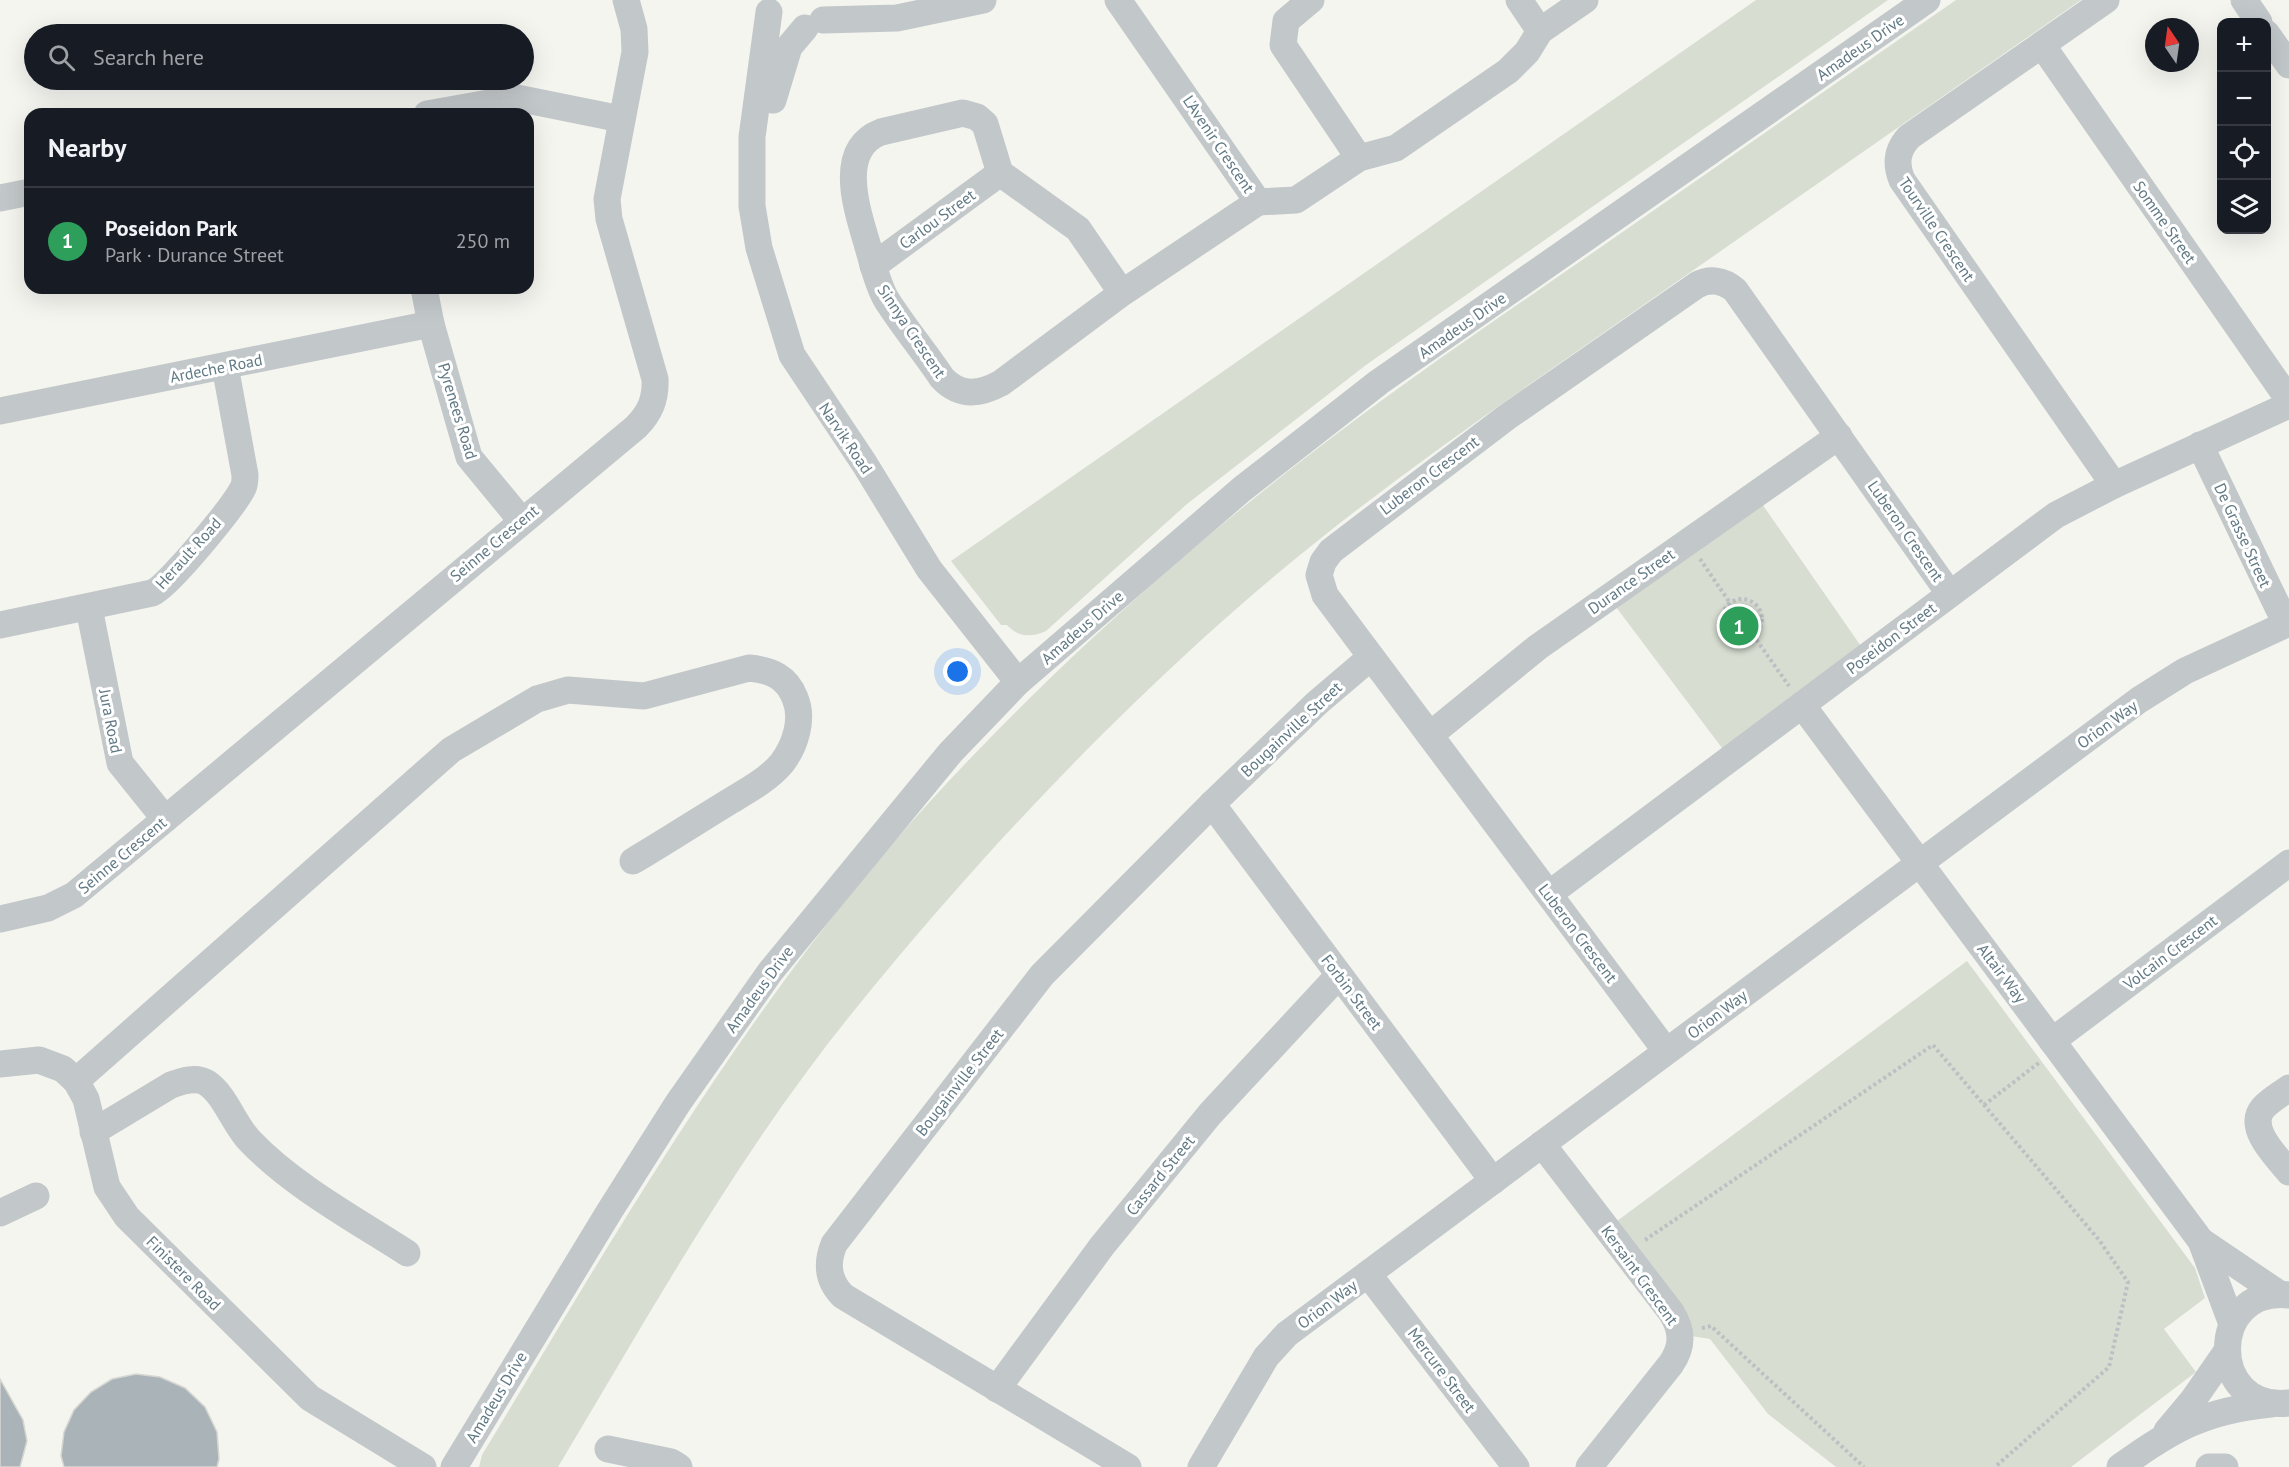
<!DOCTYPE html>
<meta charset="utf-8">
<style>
body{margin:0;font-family:"PT Sans",sans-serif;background:#242831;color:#f1f3f6}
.controls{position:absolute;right:18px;top:18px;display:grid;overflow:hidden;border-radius:12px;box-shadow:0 6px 24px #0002}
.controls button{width:54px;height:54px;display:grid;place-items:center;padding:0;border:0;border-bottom:2px solid #363941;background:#171b24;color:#f1f3f6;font:30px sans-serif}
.compass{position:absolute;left:2145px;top:18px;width:54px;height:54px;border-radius:50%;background:#171b24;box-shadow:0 6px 24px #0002;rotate:347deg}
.you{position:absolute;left:958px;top:672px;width:21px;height:21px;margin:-15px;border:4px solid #fff;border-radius:50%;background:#1a73e8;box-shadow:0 0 0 9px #1a73e833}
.badge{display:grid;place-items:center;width:39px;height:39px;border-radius:50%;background:#f32a13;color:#fff;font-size:20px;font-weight:700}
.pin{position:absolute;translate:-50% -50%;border:3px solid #fff;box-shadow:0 2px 6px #0006}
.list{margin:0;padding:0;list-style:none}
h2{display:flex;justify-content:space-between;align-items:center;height:78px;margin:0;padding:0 24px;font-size:26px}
h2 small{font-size:20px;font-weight:400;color:#9ea1a6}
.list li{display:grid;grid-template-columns:39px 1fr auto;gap:18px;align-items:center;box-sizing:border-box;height:108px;padding:0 24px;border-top:2px solid #363941}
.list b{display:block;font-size:22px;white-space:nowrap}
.list p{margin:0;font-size:20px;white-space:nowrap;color:#9ea1a6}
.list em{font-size:20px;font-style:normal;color:#9ea1a6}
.icon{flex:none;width:33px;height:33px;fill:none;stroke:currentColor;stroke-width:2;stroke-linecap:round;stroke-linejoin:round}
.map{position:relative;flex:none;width:2289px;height:1467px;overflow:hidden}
.search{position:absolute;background:#171b24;box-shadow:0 6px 24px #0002;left:24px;top:24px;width:510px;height:66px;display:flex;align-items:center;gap:15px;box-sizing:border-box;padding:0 21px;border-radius:33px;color:#9ea1a6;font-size:22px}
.panel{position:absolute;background:#171b24;box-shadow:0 6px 24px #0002;left:24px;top:108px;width:510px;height:186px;border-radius:18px}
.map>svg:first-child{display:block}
</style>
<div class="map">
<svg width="2289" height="1467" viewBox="0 0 2289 1467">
<rect width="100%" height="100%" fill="#f5f5f0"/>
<g fill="#d7ddd1">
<path d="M1756 0H1888L1366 365 1187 504 1046 631C1031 638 1018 637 1007 625H1001L951 561Z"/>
<path d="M1956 0H2081C1928 107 1775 213 1622 320 1493 410 1362 499 1243 603 1103 725 974 863 857 1007 741 1149 652 1310 558 1467H479L482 1455C609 1244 732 1031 893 843 1015 703 1162 568 1309 455 1403 382 1503 315 1601 247 1719 165 1837 82 1956 0Z"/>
<polygon points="1760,501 1863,649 1725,752 1613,603"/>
<polygon points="1967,961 2195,1268 2205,1298 2164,1329 2196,1372 2071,1467 1836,1467 1768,1414 1710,1339 1691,1336 1613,1224"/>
</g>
<g fill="#aab4b8" stroke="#d6d6d3" stroke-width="1.5">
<polygon points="136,1374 160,1377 185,1388 205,1407 217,1432 219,1459 217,1467 64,1467 61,1456 64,1432 74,1410 91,1392 112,1379"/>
<polygon points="0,1379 23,1420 27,1441 20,1467 0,1467"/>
</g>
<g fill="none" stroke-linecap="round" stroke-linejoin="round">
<g stroke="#bdc0c2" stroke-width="4" stroke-dasharray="3 3" stroke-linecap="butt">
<polyline points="1700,559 1730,603"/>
<circle cx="1742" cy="619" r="20"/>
<polyline points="1753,635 1789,686"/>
<polyline points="1984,1105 2040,1062"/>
<polyline points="1645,1240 1933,1045 2099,1240 2128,1282 2109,1367 1995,1467"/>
<polyline points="1702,1328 1711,1326 1864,1467"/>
</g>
<g stroke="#c2c7c9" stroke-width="27">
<polyline points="1118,0 1258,202 1296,200 1359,158 1396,148 1508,71 1527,52 1540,31 1585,0"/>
<polyline points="1311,0 1286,21 1283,45 1359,158"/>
<polyline points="1519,0 1540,31"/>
<path d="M2106 0 1909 137C1897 150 1895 163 1902 180L2114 485"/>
<polyline points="2244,0 2259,22"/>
<polyline points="769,12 752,137 752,206 759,248 792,355 864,463 929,569 1018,682"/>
<polyline points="823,20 897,18 983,0"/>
<polyline points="2266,33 2289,65"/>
<polyline points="2042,45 2289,400"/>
<polyline points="773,100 789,47 805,28"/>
<polyline points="427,114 517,98 621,119"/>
<polyline points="0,198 30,192"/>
<polyline points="873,266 1000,173"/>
<polyline points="424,288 431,324 469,457 521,520"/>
<path d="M1122 293 1078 229 1000 173 985 124 977 117 963 113 881 132C835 150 858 212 868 247 873 264 877 283 886 299 903 326 924 351 942 378 960 397 979 395 1001 383L1122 293 1258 202"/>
<polyline points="0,411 431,324"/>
<polyline points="2200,445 2286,624"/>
<polyline points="89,608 120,763 165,819"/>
<path d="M0 625 152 593C168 587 234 506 243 488 245 484 245 480 245 475L225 366"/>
<polyline points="1802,705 2201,1241 2232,1324"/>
<polyline points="1430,735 1538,647 1839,436"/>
<polyline points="1212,804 1493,1181"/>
<polyline points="1549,894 2056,515 2114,485 2289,405"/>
<path d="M0 919 48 908 74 895 636 427C650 413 656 399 655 379L609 219 607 199 635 52 634 29 626 0"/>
<polyline points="2052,1041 2289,863"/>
<path d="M1666 1051 1325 595 1319 575 1323 562 1331 551 1507 417 1697 285C1710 278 1723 280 1735 290L1949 593"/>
<polyline points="0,1064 39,1060 63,1069 76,1081 86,1099 107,1187 127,1217 310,1398 423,1467"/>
<path d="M76 1081 451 750 537 699 568 690 644 696 749 668C771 670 787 677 795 698 804 719 795 746 782 763 768 780 745 792 727 803 696 822 665 842 633 861"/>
<path d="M2289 1088C2281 1094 2270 1100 2263 1108 2246 1128 2277 1157 2289 1172"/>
<path d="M93 1132 171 1085C182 1081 196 1076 207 1083 226 1096 234 1125 250 1141 293 1186 356 1220 407 1253"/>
<path d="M1542 1144 1671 1312C1683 1331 1683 1346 1671 1364L1589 1467"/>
<polyline points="0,1213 36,1196"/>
<polyline points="2201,1241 2278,1293"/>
<polyline points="1368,1274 1516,1467"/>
<path d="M2289 1295C2207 1286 2207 1412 2289 1403"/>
<polyline points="997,1389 1102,1246 1210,1114 1339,975"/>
<polyline points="2167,1431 2193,1400 2227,1351"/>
<polyline points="608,1449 671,1462 679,1467"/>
<polyline points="454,1467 609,1212 678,1103 770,972 950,753 1018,682 1242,489 1379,382 1927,0"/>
<path d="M1128 1467 843 1296C828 1281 826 1264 834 1244L1042 975 1212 804 1317 703 1371 657"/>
<polyline points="1201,1467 1266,1357 1287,1334 2139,700 2185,671 2289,623"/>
<path d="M2120 1467C2172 1429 2206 1410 2271 1404"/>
<polyline points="2209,1467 2225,1467"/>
</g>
</g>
<g text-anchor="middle" stroke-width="6" stroke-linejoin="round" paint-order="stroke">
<g font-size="16" fill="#617984" stroke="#fff">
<text transform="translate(1860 47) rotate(-35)" y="6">Amadeus Drive</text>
<text transform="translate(1219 144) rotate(56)" y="6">L'Avenir Crescent</text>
<text transform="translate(937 219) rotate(-36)" y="6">Carlou Street</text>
<text transform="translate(2165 222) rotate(55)" y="6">Somme Street</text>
<text transform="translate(1937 229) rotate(56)" y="6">Tourville Crescent</text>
<text transform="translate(1462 325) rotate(-35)" y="6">Amadeus Drive</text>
<text transform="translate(912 331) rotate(56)" y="6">Sinnya Crescent</text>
<text transform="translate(216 368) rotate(-11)" y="6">Ardeche Road</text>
<text transform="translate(458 411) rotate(73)" y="6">Pyrenees Road</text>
<text transform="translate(846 438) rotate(56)" y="6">Narvik Road</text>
<text transform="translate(1429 475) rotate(-37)" y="6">Luberon Crescent</text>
<text transform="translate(1906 531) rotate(55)" y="6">Luberon Crescent</text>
<text transform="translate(2243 535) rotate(65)" y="6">De Grasse Street</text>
<text transform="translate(494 543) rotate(-40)" y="6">Seinne Crescent</text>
<text transform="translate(188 553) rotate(-48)" y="6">Herault Road</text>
<text transform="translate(1631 581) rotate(-35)" y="6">Durance Street</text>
<text transform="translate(1082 627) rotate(-41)" y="6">Amadeus Drive</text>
<text transform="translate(1891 638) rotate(-37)" y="6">Poseidon Street</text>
<text transform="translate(111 721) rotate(79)" y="6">Jura Road</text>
<text transform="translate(2107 724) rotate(-36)" y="6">Orion Way</text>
<text transform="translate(1291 729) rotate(-43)" y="6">Bougainville Street</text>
<text transform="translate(122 855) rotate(-40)" y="6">Seinne Crescent</text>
<text transform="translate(1578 933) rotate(53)" y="6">Luberon Crescent</text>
<text transform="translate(2170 952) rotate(-37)" y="6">Volcain Crescent</text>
<text transform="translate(2002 973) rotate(53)" y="6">Altair Way</text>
<text transform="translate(759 989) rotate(-54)" y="6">Amadeus Drive</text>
<text transform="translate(1352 992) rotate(53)" y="6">Forbin Street</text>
<text transform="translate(1717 1014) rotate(-37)" y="6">Orion Way</text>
<text transform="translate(959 1082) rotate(-52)" y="6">Bougainville Street</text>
<text transform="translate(1160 1175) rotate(-51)" y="6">Cassard Street</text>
<text transform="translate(184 1273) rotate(45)" y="6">Finistere Road</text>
<text transform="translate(1640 1275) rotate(54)" y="6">Kersaint Crescent</text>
<text transform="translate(1327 1304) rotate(-37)" y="6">Orion Way</text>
<text transform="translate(1442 1370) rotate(53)" y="6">Mercure Street</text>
<text transform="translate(496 1397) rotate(-59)" y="6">Amadeus Drive</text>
</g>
</g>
</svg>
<div class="controls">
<button>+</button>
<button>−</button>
<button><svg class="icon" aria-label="locate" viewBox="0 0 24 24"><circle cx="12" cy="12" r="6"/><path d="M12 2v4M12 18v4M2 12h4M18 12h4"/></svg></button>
<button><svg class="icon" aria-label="layers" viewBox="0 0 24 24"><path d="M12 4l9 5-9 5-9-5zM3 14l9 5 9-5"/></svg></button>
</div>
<svg class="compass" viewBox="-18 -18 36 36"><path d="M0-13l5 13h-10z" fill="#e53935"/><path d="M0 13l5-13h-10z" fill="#9ea1a6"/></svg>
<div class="you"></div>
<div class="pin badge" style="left:1739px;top:626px;background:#2e9e5b">1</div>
<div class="search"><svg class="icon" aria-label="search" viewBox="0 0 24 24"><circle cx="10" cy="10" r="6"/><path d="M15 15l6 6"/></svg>Search here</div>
<section class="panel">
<h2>Nearby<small></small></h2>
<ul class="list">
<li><span class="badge" style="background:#2e9e5b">1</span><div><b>Poseidon Park</b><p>Park · Durance Street</p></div><em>250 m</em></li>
</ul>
</section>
</div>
